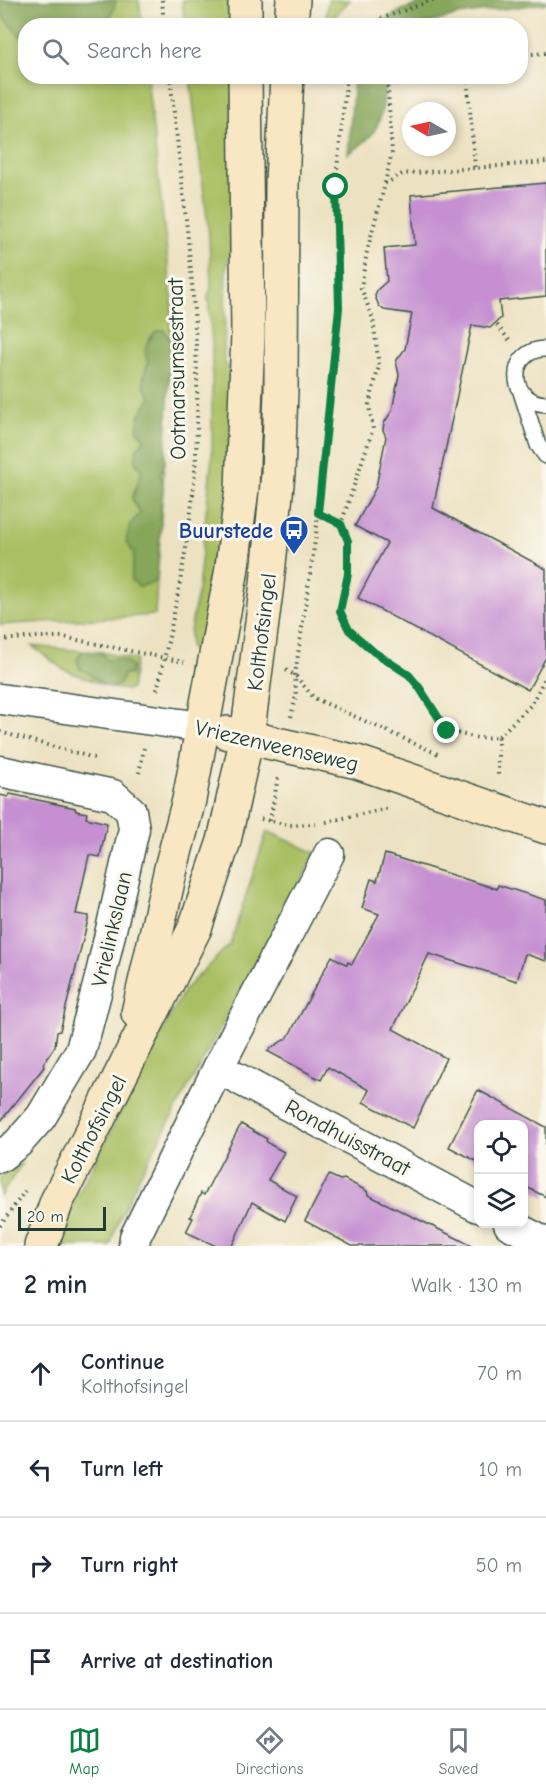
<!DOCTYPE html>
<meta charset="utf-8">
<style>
body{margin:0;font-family:"Comic Neue",sans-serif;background:#f6f6f7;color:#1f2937}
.controls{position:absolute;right:18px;bottom:18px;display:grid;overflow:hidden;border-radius:12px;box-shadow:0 3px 9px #0003}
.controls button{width:54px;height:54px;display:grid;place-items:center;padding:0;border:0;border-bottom:2px solid #e0e1e3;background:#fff;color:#1f2937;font:30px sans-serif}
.compass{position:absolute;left:402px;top:102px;width:54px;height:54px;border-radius:50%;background:#fff;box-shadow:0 3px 9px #0003;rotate:279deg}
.scale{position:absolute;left:18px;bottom:15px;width:88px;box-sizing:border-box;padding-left:6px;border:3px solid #1f3d34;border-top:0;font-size:16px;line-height:21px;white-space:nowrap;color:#1f3d34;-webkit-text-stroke:4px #fbf7ec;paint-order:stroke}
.stop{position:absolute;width:18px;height:18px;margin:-14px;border:4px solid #0b8043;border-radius:50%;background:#fff}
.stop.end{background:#0b8043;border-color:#fff;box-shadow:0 2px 6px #0008}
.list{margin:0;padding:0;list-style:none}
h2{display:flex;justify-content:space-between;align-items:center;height:78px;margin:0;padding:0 24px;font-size:26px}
h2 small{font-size:20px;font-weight:400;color:#747a83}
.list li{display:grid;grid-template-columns:39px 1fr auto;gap:18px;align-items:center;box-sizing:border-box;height:96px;padding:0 24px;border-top:2px solid #e0e1e3}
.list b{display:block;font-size:22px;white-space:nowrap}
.list p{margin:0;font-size:20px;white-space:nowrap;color:#747a83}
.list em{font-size:20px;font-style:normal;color:#747a83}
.icon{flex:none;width:33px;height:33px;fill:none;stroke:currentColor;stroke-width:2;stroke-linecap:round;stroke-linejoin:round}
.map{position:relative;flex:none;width:546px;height:1246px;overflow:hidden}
.search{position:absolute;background:#fff;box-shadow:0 3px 9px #0003;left:18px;right:18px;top:18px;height:66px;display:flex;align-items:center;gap:15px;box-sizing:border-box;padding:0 21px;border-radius:24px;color:#747a83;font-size:22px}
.sheet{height:462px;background:#fff}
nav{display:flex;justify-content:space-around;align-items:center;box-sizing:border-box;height:84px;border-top:2px solid #e0e1e3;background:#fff;font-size:16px;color:#747a83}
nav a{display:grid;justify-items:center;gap:3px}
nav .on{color:#0b8043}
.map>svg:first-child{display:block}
</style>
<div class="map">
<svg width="546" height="1246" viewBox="0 0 546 1246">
<rect width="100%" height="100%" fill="#fbf7ec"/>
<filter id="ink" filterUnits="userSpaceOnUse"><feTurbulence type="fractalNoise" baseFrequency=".0167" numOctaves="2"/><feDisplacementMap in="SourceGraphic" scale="12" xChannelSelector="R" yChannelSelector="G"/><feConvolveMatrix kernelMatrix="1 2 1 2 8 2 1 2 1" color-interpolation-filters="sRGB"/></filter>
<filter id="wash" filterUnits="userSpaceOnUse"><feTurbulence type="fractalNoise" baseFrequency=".008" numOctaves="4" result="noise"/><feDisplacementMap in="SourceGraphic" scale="24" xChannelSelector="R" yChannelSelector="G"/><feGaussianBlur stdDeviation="1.35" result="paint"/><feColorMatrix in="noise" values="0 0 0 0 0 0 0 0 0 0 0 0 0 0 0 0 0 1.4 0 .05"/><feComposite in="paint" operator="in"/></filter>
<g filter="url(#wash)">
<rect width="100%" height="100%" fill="#ece2c2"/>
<g fill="#a9bf64" stroke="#647e4c" stroke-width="1.5">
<polygon points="0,0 139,0 142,25 26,26 26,76 147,77 172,298 166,434 155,615 0,625"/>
<polygon points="182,0 233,0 233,25 185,25"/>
<polygon points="328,0 350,0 334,17 331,25 325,25"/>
<polygon points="190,77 235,77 236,228 226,269 224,360 233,378 228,479 205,649 190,649 190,631 198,590 212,456 212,345 208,296 211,288 209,235"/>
<polygon points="32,646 82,651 77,659 80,669 92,674 106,686 63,669"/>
<polygon points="101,652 136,660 131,689 127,690 112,688 121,683"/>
<polygon points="267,831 316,853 140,1175 118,1222 110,1246 51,1246 184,990 230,944"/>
<polygon points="22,1163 0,1197 0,1177"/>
</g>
<g fill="#86a65a" stroke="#527247" stroke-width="1.5">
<path d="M0 0H116C111 24 100 29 79 20L74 25 26 26 25 38 21 37 0 14Z"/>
<polygon points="431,0 546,0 546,3 458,15 423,25 375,25 402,10"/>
<path d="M354 77H386C381 116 385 131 348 154Z"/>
<path d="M164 330 171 341 165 464 160 473C168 489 158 507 161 523L157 581 140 587 131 580 134 553 126 542 130 524 140 513 132 499 142 471 135 462 137 448 145 440 137 429 140 414 151 398C140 383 143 379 148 362 142 349 147 342 156 331Z"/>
<path d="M82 651 101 652 107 660C118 658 123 658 132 667L130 675 123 674 121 683 112 688C102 685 92 674 80 669L77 659Z"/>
</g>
<g id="blocks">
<g fill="#c58fd1">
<polygon points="546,183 546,296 499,301 501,318 490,328 472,325 433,508 546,569 546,657 528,690 358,598 387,543 355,526 376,487 386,437 383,430 384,423 392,411 399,375 396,361 405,349 412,314 384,310 379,306 375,296 377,290 387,281 384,248 415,245 411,195"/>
<polygon points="10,794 75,808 76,811 87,813 86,818 107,823 100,857 89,855 76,914 89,916 60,1031 57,1032 55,1046 43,1064 44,1067 0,1122 0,795 8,797"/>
<polygon points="385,854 497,889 498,885 546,900 546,961 525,954 517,981 429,954 393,1029 446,1058 413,1128 363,1102 369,1090 328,1067 321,1080 267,1051 288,1037 332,956 347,965 348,962 352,964 379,914 362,908 371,879 377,881"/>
<polygon points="478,1090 546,1127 546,1197 524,1186 524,1125 478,1125 478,1162 449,1147"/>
<polygon points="241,1124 267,1139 266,1141 271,1145 284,1152 268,1180 297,1196 285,1221 252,1202 232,1246 216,1246 186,1232 193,1218 190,1217 201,1193 204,1195"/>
<polygon points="329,1175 340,1180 344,1179 367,1191 368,1195 473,1246 352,1246 305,1221"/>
</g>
</g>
</g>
<g filter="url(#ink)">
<use href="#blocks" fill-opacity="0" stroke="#3e5649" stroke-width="1.5"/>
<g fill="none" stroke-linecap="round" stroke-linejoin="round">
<g stroke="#3e5649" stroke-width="18">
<g id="service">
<path d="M546 349C508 348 506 402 546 404"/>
<polyline points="521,392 538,445 546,456"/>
</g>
</g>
<g stroke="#3e5649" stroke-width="33">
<g id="minor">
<polyline points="0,699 202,727"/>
<polyline points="0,771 113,795 131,811 134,829 100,978 81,1050 41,1117 18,1143 0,1157"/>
<polyline points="218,1068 478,1207"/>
<polyline points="509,1224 546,1243"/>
<polyline points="134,1246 135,1237 218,1068 329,854"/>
</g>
</g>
<g stroke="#3e5649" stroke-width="36">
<g id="secondary">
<polyline points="245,0 245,26"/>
<polyline points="291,26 293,0"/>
<polyline points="228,733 357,762 546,827"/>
<polyline points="138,1013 172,864 189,800 231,574 242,489 248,334 245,76"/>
<polyline points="41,1246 57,1201 195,928 224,841 247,737 267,584 278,474 281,391 282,183 287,76"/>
</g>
</g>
<g stroke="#3e5649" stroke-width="4" stroke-dasharray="1.5 4.5" stroke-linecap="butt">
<polyline points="162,0 164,26"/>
<polyline points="372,26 377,20 433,0"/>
<polyline points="520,55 546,53"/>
<polyline points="467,76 475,167"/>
<polyline points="385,183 392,152 387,76"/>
<polyline points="497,325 509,340"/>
<polyline points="318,513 341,524 373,429 369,405 379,366 373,319 361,288 367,251 385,184 402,174 546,162"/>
<polyline points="341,524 348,541 348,574 340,611 349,630 374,652 409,675 419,687 447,731 478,738 498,737 531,705 546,676"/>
<polyline points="0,640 38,637 63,637 184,662"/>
<polyline points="286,670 295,675 314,698 438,754"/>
<path d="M157 690C174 618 189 545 195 471 204 339 184 207 170 76"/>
<polyline points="291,717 296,695 295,675 316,534 339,308 335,187 347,76"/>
<polyline points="0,732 98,759"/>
<polyline points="498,737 498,778"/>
<polyline points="139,773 144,748"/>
<polyline points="261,819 289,825 319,824"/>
<polyline points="270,821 278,777"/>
<polyline points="326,822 389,808"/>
<polyline points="0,1226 25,1191"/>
</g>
<use href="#service" stroke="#fff" stroke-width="15"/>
<use href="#minor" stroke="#fff" stroke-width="30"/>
<use href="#secondary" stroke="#f9e7c3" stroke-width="33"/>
</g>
</g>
<g fill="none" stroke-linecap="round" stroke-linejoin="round" filter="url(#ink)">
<polyline stroke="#0b8043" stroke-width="8" points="336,187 339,308 318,513 341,524 348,541 348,574 340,611 349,630 374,652 409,675 419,687 447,731"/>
</g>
<defs>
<g id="bus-pin" transform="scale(1.5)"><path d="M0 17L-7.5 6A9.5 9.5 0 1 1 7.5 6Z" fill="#1a4fb4" stroke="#fbf7ec"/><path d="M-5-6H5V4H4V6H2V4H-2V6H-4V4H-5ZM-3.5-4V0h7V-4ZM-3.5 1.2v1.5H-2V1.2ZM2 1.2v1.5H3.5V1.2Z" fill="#fff"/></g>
</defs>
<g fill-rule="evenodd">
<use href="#bus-pin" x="294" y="530"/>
</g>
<g text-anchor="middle" stroke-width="6" stroke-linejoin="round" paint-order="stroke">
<g font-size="22" fill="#1f3d34" stroke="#fbf7ec">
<text transform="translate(176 369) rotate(-91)" y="8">Ootmarsumsestraat</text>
<text transform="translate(261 632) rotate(-83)" y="8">Kolthofsingel</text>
<text transform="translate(277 745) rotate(13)" y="8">Vriezenveenseweg</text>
<text transform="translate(111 929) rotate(-77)" y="8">Vrielinkslaan</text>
<text transform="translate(93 1129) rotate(-63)" y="8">Kolthofsingel</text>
<text transform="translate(348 1137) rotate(28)" y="8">Rondhuisstraat</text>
</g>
<g font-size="22" font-weight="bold" fill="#164399" stroke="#fbf7ec" text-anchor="end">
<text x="273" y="538">Buurstede</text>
</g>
</g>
</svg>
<div class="controls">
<button><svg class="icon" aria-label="locate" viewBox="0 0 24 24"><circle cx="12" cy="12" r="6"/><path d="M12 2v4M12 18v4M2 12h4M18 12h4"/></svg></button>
<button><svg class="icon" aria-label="layers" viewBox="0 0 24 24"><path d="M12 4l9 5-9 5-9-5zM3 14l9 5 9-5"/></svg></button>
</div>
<svg class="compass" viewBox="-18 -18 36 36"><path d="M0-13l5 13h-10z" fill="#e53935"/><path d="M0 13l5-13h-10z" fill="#747a83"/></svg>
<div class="scale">20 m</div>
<div class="stop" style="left:336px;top:187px"></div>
<div class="stop end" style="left:447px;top:731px"></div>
<div class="search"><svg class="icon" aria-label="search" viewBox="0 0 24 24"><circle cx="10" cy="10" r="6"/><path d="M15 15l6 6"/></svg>Search here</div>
</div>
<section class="sheet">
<h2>2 min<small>Walk · 130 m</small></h2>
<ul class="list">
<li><svg class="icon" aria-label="ahead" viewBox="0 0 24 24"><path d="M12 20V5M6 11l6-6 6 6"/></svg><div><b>Continue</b><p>Kolthofsingel</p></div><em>70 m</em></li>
<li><svg class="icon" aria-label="left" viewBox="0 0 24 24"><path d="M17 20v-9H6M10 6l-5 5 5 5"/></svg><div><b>Turn left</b></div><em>10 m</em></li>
<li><svg class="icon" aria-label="right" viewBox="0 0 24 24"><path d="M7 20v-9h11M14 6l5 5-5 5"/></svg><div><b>Turn right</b></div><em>50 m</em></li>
<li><svg class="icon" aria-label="arrive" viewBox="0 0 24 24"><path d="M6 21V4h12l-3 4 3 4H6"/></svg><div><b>Arrive at destination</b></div></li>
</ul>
</section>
<nav>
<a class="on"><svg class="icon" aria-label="map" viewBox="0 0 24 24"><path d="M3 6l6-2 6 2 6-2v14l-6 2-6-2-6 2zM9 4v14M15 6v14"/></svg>Map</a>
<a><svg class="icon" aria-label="directions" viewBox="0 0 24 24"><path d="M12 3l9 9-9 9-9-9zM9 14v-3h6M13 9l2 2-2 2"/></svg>Directions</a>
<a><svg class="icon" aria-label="saved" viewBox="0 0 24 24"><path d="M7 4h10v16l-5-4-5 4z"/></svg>Saved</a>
</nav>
